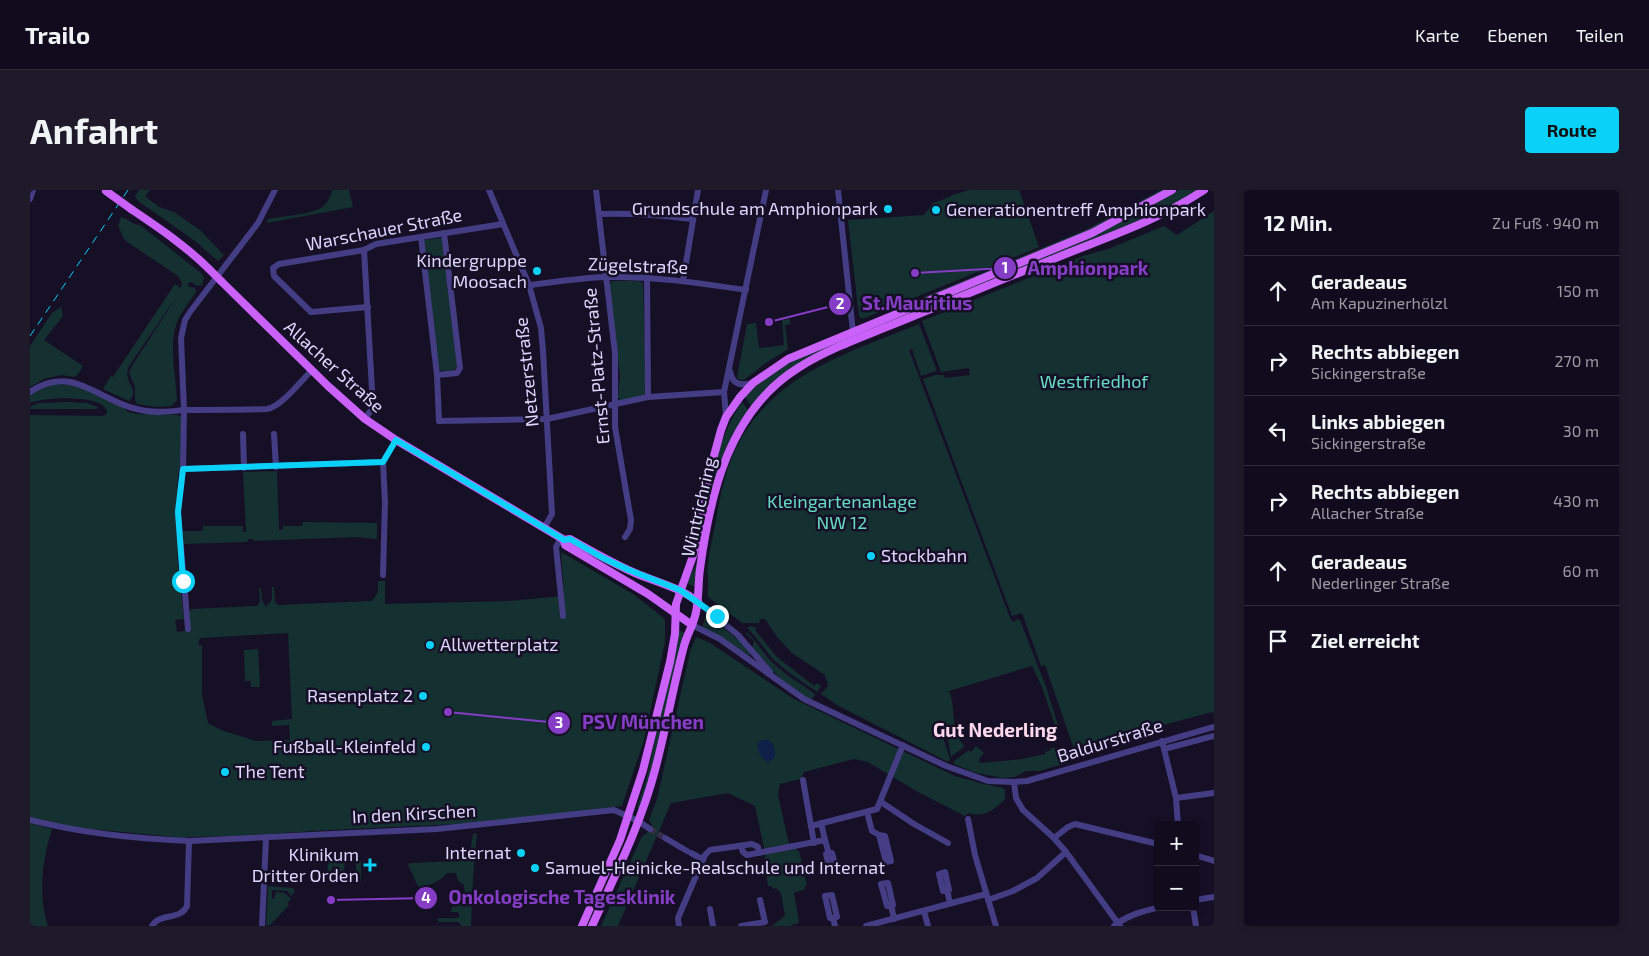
<!DOCTYPE html>
<html lang="de">
<meta charset="utf-8">
<style>
body{margin:0;font-family:"Exo 2",sans-serif;background:#1e1a2a;color:#f1f3f6}
.controls{position:absolute;right:15px;bottom:15px;display:grid;overflow:hidden;border-radius:5px;box-shadow:0 2px 8px #0003}
.controls button{width:45px;height:45px;display:grid;place-items:center;padding:0;border:0;border-bottom:1px solid #302c3b;background:#100c1d;color:#f1f3f6;font:25px sans-serif}
.stop{position:absolute;width:15px;height:15px;margin:-11px;border:4px solid #0ad1f7;border-radius:50%;background:#fff}
.stop.end{background:#0ad1f7;border-color:#fff;box-shadow:0 1px 5px #0008}
.list{margin:0;padding:0;list-style:none}
h2{display:flex;justify-content:space-between;align-items:center;height:65px;margin:0;padding:0 20px;font-size:21px}
h2 small{font-size:16px;font-weight:400;color:#9c9ba4}
.list li{display:grid;grid-template-columns:32px 1fr auto;gap:15px;align-items:center;box-sizing:border-box;height:70px;padding:0 20px;border-top:1px solid #302c3b}
.list b{display:block;font-size:19px;white-space:nowrap}
.list p{margin:0;font-size:16px;white-space:nowrap;color:#9c9ba4}
.list em{font-size:16px;font-style:normal;color:#9c9ba4}
.icon{flex:none;width:28px;height:28px;fill:none;stroke:currentColor;stroke-width:2;stroke-linecap:round;stroke-linejoin:round}
.map{position:relative;flex:none;width:1184px;height:736px;overflow:hidden;border-radius:5px}
header{display:flex;align-items:center;gap:30px;box-sizing:border-box;height:70px;padding:0 25px;background:#100c1d;border-bottom:1px solid #302c3b}
header strong{font-size:24px}
nav{display:flex;gap:28px;margin-inline-start:auto;font-size:18px}
.intro{display:flex;align-items:center;justify-content:space-between;box-sizing:border-box;height:120px;padding:0 30px}
h1{margin:0;font-size:35px}
.button{padding:12px 22px;border-radius:5px;background:#0ad1f7;color:#111;font-size:18px;font-weight:700}
main{display:flex;gap:30px;padding:0 30px}
aside{flex:1;background:#100c1d;border-radius:5px;box-shadow:0 2px 8px #0003}
.map>svg:first-child{display:block}
</style>
<header>
<strong>Trailo</strong>
<nav><a>Karte</a><a>Ebenen</a><a>Teilen</a></nav>
</header>
<div class="intro"><h1>Anfahrt</h1><a class="button">Route</a></div>
<main>
<div class="map">
<svg width="1184" height="736" viewBox="0 0 1184 736">
<rect width="100%" height="100%" fill="#161027"/>
<g fill="#143031" fill-rule="evenodd">
<polygon points="109,0 120,0 115,6 129,17 144,22 170,40 194,65 188,71 165,51 108,11 105,6"/>
<path d="M302 0H319L323 17 237 33 238 29C250 27 279 24 289 19 296 16 301 7 302 0Z"/>
<polygon points="939,0 989,0 1009,57 832,129 829,126 818,30 894,25 903,13 915,9 922,5"/>
<polygon points="1131,0 1135,0 1056,42 876,116 875,115 1055,40"/>
<path d="M1149 0H1167C1124 28 1076 43 1028 63 953 94 878 125 802 156L770 173 750 186 721 216 715 207C729 191 746 180 765 170L1059 48Z"/>
<polygon points="1184,21 1184,524 1182,522 1044,559 1015,475 1011,476 992,423 982,426 893,189 905,185 914,185 915,188 940,185 939,178 911,182 892,131 1053,66 1078,59 1134,36 1147,45"/>
<path d="M91 27C98 28 102 35 110 35L171 83 174 88 172 95 167 96 161 92 158 93V96L165 98 166 102C159 113 150 123 146 135 139 158 146 187 147 210L141 216 126 217 107 214 105 210V197L99 183 102 176 149 103 99 176C99 177 97 182 97 184 98 195 109 201 99 211L73 199 81 186 83 187 145 94 151 98 152 93 148 86 100 54 94 49 88 36Z"/>
<polygon points="412,48 427,177 423,180 411,181 408,177 394,50"/>
<polygon points="582,91 609,91 613,93 616,202 614,207 591,212 588,207 590,185 579,95"/>
<polygon points="31,117 33,126 14,150 53,176 48,184 44,187 31,185 14,189 0,197 0,156 22,123"/>
<polygon points="760,129 760,134 755,135 758,159 736,173 714,190 708,189 707,187 717,134 726,133 729,158 754,155 752,130"/>
<path d="M889 134 907 181 891 186 882 159 879 160 981 430 984 432 987 429 990 430 1016 497 1028 535H1025L1012 497 1002 476 919 501C927 518 919 542 935 556L921 567 915 533 911 534 914 550 920 569 918 572 807 515 791 504 798 496 795 485 762 463 747 447 735 429H730L729 433H712L678 407C677 400 679 395 678 389 676 371 683 348 686 330 690 308 694 287 702 267 736 186 815 164 889 134Z"/>
<path d="M22 194 46 195 93 217 98 222 107 224 147 225 153 227 151 275 148 285 146 322 148 377 154 429 145 430 147 442 161 440 159 425 161 419 227 416 230 411 229 398H231L232 410 236 417 242 410V397H244L245 412 248 415 342 411 348 402V391H355V414L479 411 534 406 531 362 603 404 635 429V452L614 550 592 616 446 633 300 640 203 646 157 647 156 648 50 638 0 628V225L73 226 77 224C79 203 12 207 0 213V204ZM258 443 262 529 242 531V536L259 535 260 550 226 551 191 540 178 533 172 505V456L168 454 170 448Z"/>
<polygon points="39,212 57,213 68,217 67,219 0,219 1,216 9,213"/>
<path d="M712 212 718 220C680 272 676 336 665 397L657 393 667 373 670 360 669 355C679 305 683 255 712 212Z"/>
<polygon points="247,281 249,340 253,340 253,336 272,336 273,332 347,333 347,349 327,347 224,351 223,349 219,349 217,352 153,354 152,341 173,341 173,336 213,336 213,342 216,342 213,282"/>
<polygon points="676,424 711,452 720,463 720,466 672,437"/>
<path d="M721 436 727 438 725 440 747 467 784 496 787 493 791 496 787 502C773 492 758 483 745 471 735 461 728 448 717 438Z"/>
<polygon points="649,440 655,443 621,582 609,619 607,618 617,587"/>
<path d="M716 442C727 451 730 459 739 469 752 483 770 493 785 504L783 508 780 509C756 497 739 478 722 458L724 451 716 444Z"/>
<path d="M666 447 680 453 764 509 925 586 954 594 973 598 975 600V609C964 620 954 628 938 623L935 626 888 602 838 572 824 569 774 582 771 589 750 594 748 605 759 654 766 653 767 661H769L777 695 775 696V699L764 703 769 733 761 735V736H742L755 726 751 703 746 698 743 699 742 696H738L734 668 736 667 725 616 698 603 641 613 588 736H571L612 646 617 643 622 635 619 630 627 609 660 462Z"/>
<polygon points="228,459 230,497 221,497 221,491 215,491 214,460"/>
<polygon points="946,556 954,563 949,569 950,573 993,569 1015,564 1015,562 1021,560 1021,558 1025,558 1030,575 1009,581 996,581 985,587 974,588 946,583 924,574 924,571 939,560 941,562"/>
<path d="M0 633 22 639C12 671 8 704 18 736H0Z"/>
<path d="M447 643 443 687 441 736H432L428 732H409L407 729C415 726 423 731 430 726L428 722H421V719L424 716 428 707 435 706 434 695 428 691 426 683H417L411 689 402 694 389 698 378 675 380 673 431 671 440 664 443 644Z"/>
<polygon points="299,669 331,671 331,691 326,691 326,673 315,673 313,683 305,683 306,677 303,676 301,681 303,683 297,682"/>
<polygon points="238,696 263,698 265,702 261,706 257,701 242,700 242,709 244,709 246,702 255,703 261,709 257,713 259,715 240,735 236,735"/>
</g>
<path fill="#0e2048" d="M732 550H738L744 555 745 567 738 573C731 567 727 562 728 553Z"/>
<g fill="none" stroke-linecap="round" stroke-linejoin="round">
<polyline stroke="#342e47" stroke-width="6" stroke-dasharray="6 3" stroke-linecap="butt" points="620,639 635,648"/>
<g stroke="#443d84" stroke-width="6">
<polyline points="459,0 499,95 511,138 513,161 522,324 514,338"/>
<polyline points="566,0 585,163 585,237 601,330 600,339 595,347"/>
<polyline points="808,0 823,142"/>
<polyline points="0,9 3,0"/>
<path d="M569 24C601 23 631 25 662 29"/>
<polyline points="391,47 407,185 427,183 430,178 414,43"/>
<polyline points="334,60 343,217 335,229"/>
<polyline points="617,88 618,207"/>
<polyline points="653,91 668,0"/>
<path d="M499 95C525 92 550 88 575 87 623 86 669 93 716 100"/>
<polyline points="338,117 281,122 244,86 243,78 249,74 334,60 346,54 473,34"/>
<path d="M700 181C702 195 711 196 723 193"/>
<polyline points="407,185 409,231 517,229 618,207 694,202"/>
<path d="M0 202C43 172 70 213 111 220 126 224 141 221 156 220 183 220 210 220 237 219 251 217 272 190 282 180"/>
<polyline points="696,227 694,202 736,0"/>
<polyline points="213,244 214,278"/>
<polyline points="244,244 246,277"/>
<polyline points="153,279 353,272 366,250"/>
<polyline points="531,348 526,357 533,426"/>
<polyline points="353,385 355,312 353,272"/>
<polyline points="668,412 708,445 740,482"/>
<polyline points="662,435 690,449 774,509 916,576 958,591 984,592 997,591 1184,537"/>
<polyline points="158,439 148,322 153,279 154,220 151,148 155,130 160,122 228,33 245,0"/>
<polyline points="1132,551 1146,608 1148,635"/>
<polyline points="1134,559 1184,546"/>
<polyline points="773,590 784,653"/>
<polyline points="984,592 986,608 993,620 1024,648 1036,662 1090,736"/>
<polyline points="1146,608 1184,603"/>
<polyline points="851,612 884,634 918,653"/>
<polyline points="837,622 842,641 849,645 855,646 861,671 856,672 849,645"/>
<polyline points="938,629 945,665 966,736"/>
<path d="M0 630C51 643 106 649 159 651L407 639 584 620 608 631 620 639"/>
<polyline points="781,636 847,619 873,555"/>
<polyline points="635,648 657,661"/>
<polyline points="1024,648 1038,637 1045,634 1128,654"/>
<polyline points="795,650 799,664 796,664 800,679 806,678 802,663 799,664"/>
<polyline points="711,656 713,662 717,665 795,650 791,633"/>
<polyline points="661,663 672,669"/>
<polyline points="1165,665 1184,671"/>
<polyline points="917,700 913,701 909,684 915,682 919,700 917,700 920,713"/>
<polyline points="958,710 983,701 1007,688 1036,662"/>
<polyline points="1165,710 1184,707"/>
<polyline points="861,715 857,716 851,694 858,693 863,715 861,715 864,729"/>
<polyline points="1163,717 1166,736"/>
<polyline points="680,719 683,736"/>
<polyline points="894,721 898,736"/>
<polyline points="803,728 807,727 802,705 795,706 800,728 803,728 805,736"/>
<path d="M122 736C130 722 150 731 157 716L159 651"/>
<polyline points="232,736 236,648"/>
<polyline points="649,736 648,728 675,665 680,660 722,654 728,657 729,663"/>
<polyline points="711,736 735,732 730,710"/>
<polyline points="836,736 956,704"/>
<path d="M1084 736C1097 725 1114 721 1130 717"/>
</g>
<g stroke="#ca62fa" stroke-width="8">
<path d="M101 19C129 38 156 56 179 79"/>
<path d="M191 91 298 196 335 229 366 250 531 348 534 350 540 349C561 361 582 373 605 383 626 392 649 397 668 412"/>
<polyline points="534,350 535,355 618,404 662,435"/>
<polyline points="552,736 590,650 613,580 640,472 645,444 646,414 664,363 679,284 691,240 696,227 710,207 723,193 758,169 1062,43 1142,0"/>
<path d="M562 736C585 685 611 634 625 580 636 539 643 497 654 456 657 444 664 434 666 422 669 408 668 393 670 379 680 304 699 221 768 178 798 159 832 147 864 134 916 113 968 91 1021 70 1074 48 1126 32 1174 0"/>
</g>
<polyline stroke="#0ad1f7" stroke-width="1" stroke-dasharray="8 6" stroke-linecap="butt" points="0,146 98,0"/>
<g stroke="#ca62fa" stroke-width="8">
<polyline points="76,1 101,19"/>
<polyline points="179,79 191,91"/>
</g>
</g>
<g fill="none" stroke-linecap="round" stroke-linejoin="round">
<polyline stroke="#0ad1f7" stroke-width="6" points="153,391 148,322 153,279 353,272 366,250 531,348 534,350 540,349 573,368 599,380 650,400 687,426"/>
</g>
<g fill="#0ad1f7" stroke="#161027" stroke-width="2">
<circle cx="858" cy="19" r="5"/>
<circle cx="906" cy="20" r="5"/>
<circle cx="507" cy="81" r="5"/>
<circle cx="841" cy="366" r="5"/>
<circle cx="400" cy="455" r="5"/>
<circle cx="393" cy="506" r="5"/>
<circle cx="396" cy="557" r="5"/>
<circle cx="195" cy="582" r="5"/>
<circle cx="491" cy="663" r="5"/>
<path d="M337.5 667.5h5v5h5v5h-5v5h-5v-5h-5v-5h5z"/>
<circle cx="505" cy="678" r="5"/>
</g>
<g text-anchor="middle" stroke-width="5" stroke-linejoin="round" paint-order="stroke">
<g font-size="18" fill="#ded7fe" stroke="#161027" text-anchor="end">
<text x="848" y="25">Grundschule am Amphionpark</text>
<text x="916" y="26" text-anchor="start">Generationentreff Amphionpark</text>
<text x="497" y="77">Kindergruppe<tspan x="497" dy="21">Moosach</tspan></text>
<text x="851" y="372" text-anchor="start">Stockbahn</text>
<text x="410" y="461" text-anchor="start">Allwetterplatz</text>
<text x="383" y="512">Rasenplatz 2</text>
<text x="386" y="563">Fußball-Kleinfeld</text>
<text x="205" y="588" text-anchor="start">The Tent</text>
<text x="481" y="669">Internat</text>
<text x="329" y="671">Klinikum<tspan x="329" dy="21">Dritter Orden</tspan></text>
<text x="515" y="684" text-anchor="start">Samuel-Heinicke-Realschule und Internat</text>
</g>
<g font-size="18" fill="#ded7fe" stroke="#161027">
<text transform="translate(354 40) rotate(-11)" y="6">Warschauer Straße</text>
<text transform="translate(608 76) rotate(2)" y="6">Zügelstraße</text>
<text transform="translate(567 176) rotate(-95)" y="6">Ernst-Platz-Straße</text>
<text transform="translate(304 177) rotate(42)" y="6">Allacher Straße</text>
<text transform="translate(497 182) rotate(-96)" y="6">Netzerstraße</text>
<text transform="translate(669 317) rotate(-77)" y="6">Wintrichring</text>
<text transform="translate(1080 551) rotate(-17)" y="6">Baldurstraße</text>
<text transform="translate(384 624) rotate(-3)" y="6">In den Kirschen</text>
</g>
<g font-size="18" fill="#65dcc5" stroke="#161027">
<text x="1064" y="198">Westfriedhof</text>
<text x="812" y="318">Kleingartenanlage<tspan x="812" dy="21">NW 12</tspan></text>
</g>
<g font-size="19" font-weight="bold" fill="#fed9ee" stroke="#161027">
<text x="965" y="547">Gut Nederling</text>
</g>
</g>
<path fill="none" stroke="#853dc5" stroke-width="2" d="M885 83L975 78M739 132L810 114M418 522L529 533M301 710L396 708"/>
<g fill="#853dc5" stroke="#161027" stroke-width="2">
<circle cx="885" cy="83" r="5"/>
<circle cx="739" cy="132" r="5"/>
<circle cx="418" cy="522" r="5"/>
<circle cx="301" cy="710" r="5"/>
<circle cx="975" cy="78" r="12"/>
<circle cx="810" cy="114" r="12"/>
<circle cx="529" cy="533" r="12"/>
<circle cx="396" cy="708" r="12"/>
</g>
<g font-size="15" text-anchor="middle" font-weight="bold" fill="#fff">
<text x="975" y="83">1</text>
<text x="810" y="119">2</text>
<text x="529" y="538">3</text>
<text x="396" y="713">4</text>
</g>
<g font-size="19" text-anchor="middle" font-weight="bold" fill="#853dc5" stroke="#161027" stroke-width="5" stroke-linejoin="round" paint-order="stroke">
<text x="1058" y="85">Amphionpark</text>
<text x="887" y="120">St.Mauritius</text>
<text x="613" y="539">PSV München</text>
<text x="532" y="714">Onkologische Tagesklinik</text>
</g>
</svg>
<div class="controls">
<button>+</button>
<button>−</button>
</div>
<div class="stop" style="left:153px;top:391px"></div>
<div class="stop end" style="left:687px;top:426px"></div>
</div>
<aside>
<h2>12 Min.<small>Zu Fuß · 940 m</small></h2>
<ul class="list">
<li><svg class="icon" aria-label="ahead" viewBox="0 0 24 24"><path d="M12 20V5M6 11l6-6 6 6"/></svg><div><b>Geradeaus</b><p>Am Kapuzinerhölzl</p></div><em>150 m</em></li>
<li><svg class="icon" aria-label="right" viewBox="0 0 24 24"><path d="M7 20v-9h11M14 6l5 5-5 5"/></svg><div><b>Rechts abbiegen</b><p>Sickingerstraße</p></div><em>270 m</em></li>
<li><svg class="icon" aria-label="left" viewBox="0 0 24 24"><path d="M17 20v-9H6M10 6l-5 5 5 5"/></svg><div><b>Links abbiegen</b><p>Sickingerstraße</p></div><em>30 m</em></li>
<li><svg class="icon" aria-label="right" viewBox="0 0 24 24"><path d="M7 20v-9h11M14 6l5 5-5 5"/></svg><div><b>Rechts abbiegen</b><p>Allacher Straße</p></div><em>430 m</em></li>
<li><svg class="icon" aria-label="ahead" viewBox="0 0 24 24"><path d="M12 20V5M6 11l6-6 6 6"/></svg><div><b>Geradeaus</b><p>Nederlinger Straße</p></div><em>60 m</em></li>
<li><svg class="icon" aria-label="arrive" viewBox="0 0 24 24"><path d="M6 21V4h12l-3 4 3 4H6"/></svg><div><b>Ziel erreicht</b></div></li>
</ul>
</aside>
</main>
